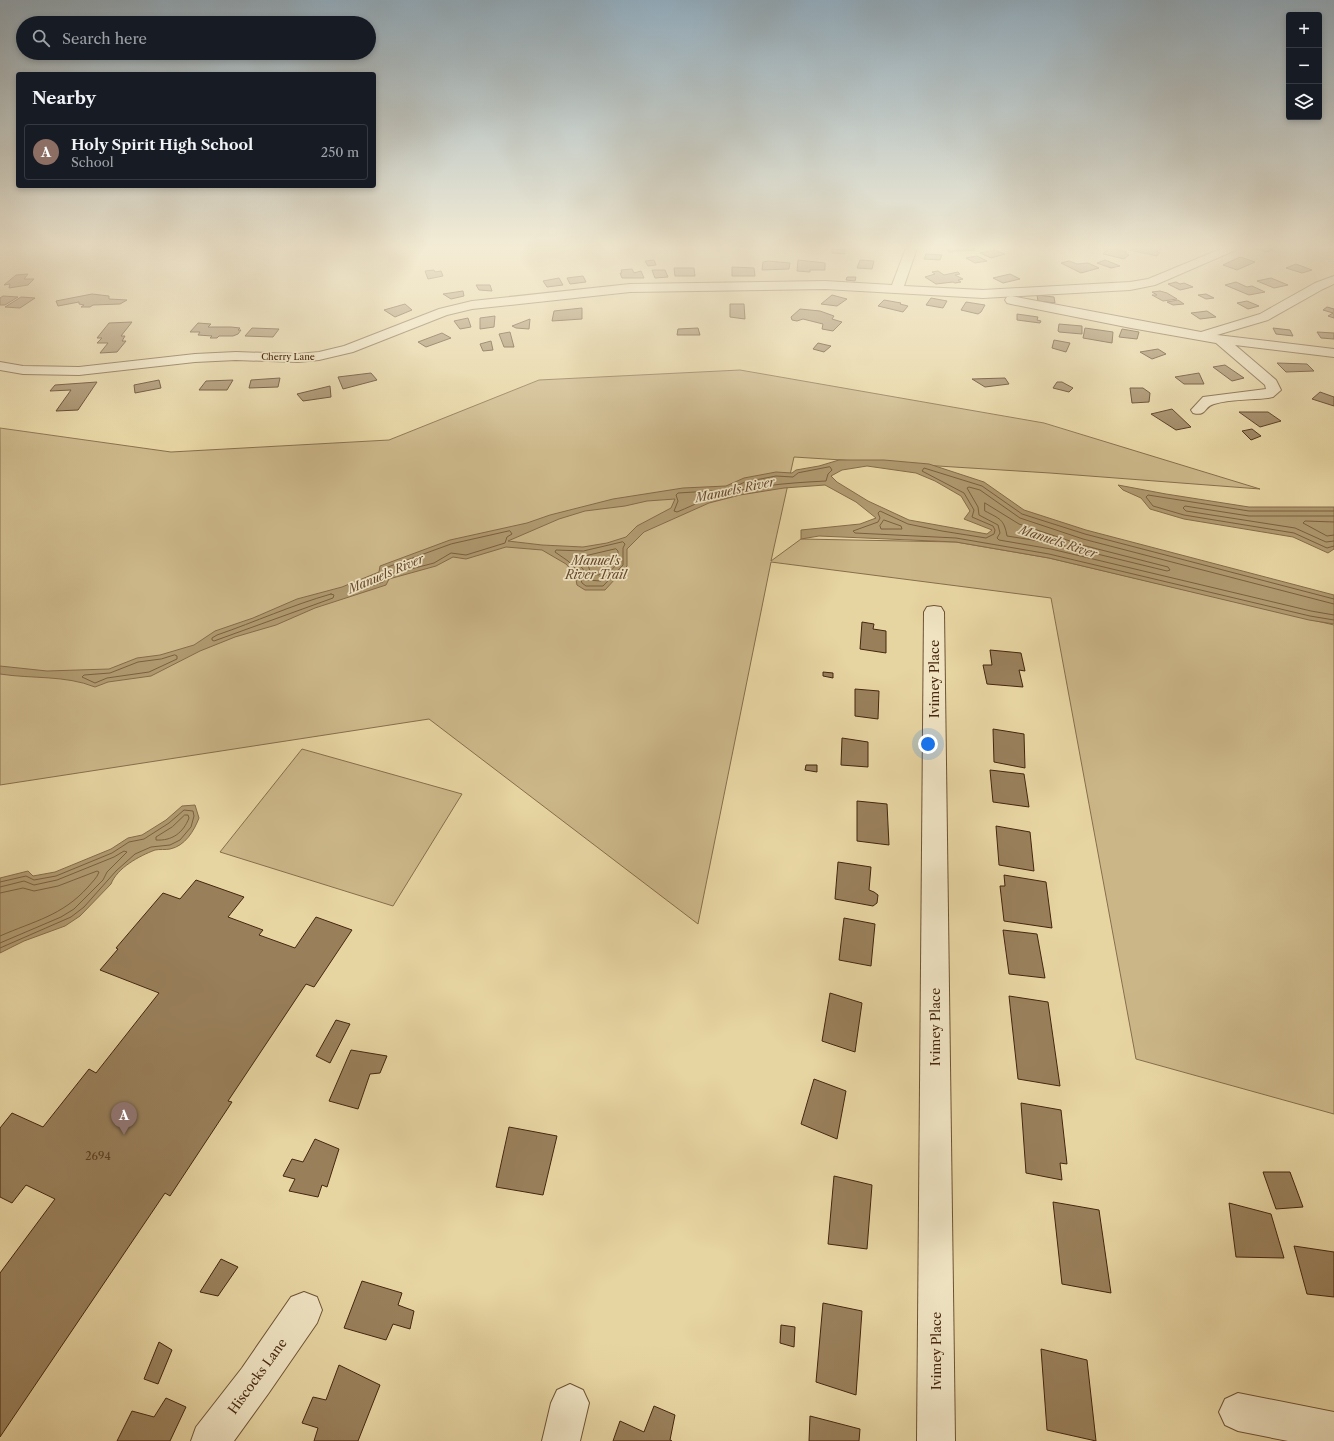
<!DOCTYPE html>
<meta charset="utf-8">
<style>
body{margin:0;font-family:"Libre Caslon Text",serif;background:#20242c;color:#f1f3f6}
.controls{position:absolute;right:12px;top:12px;display:grid;overflow:hidden;border-radius:4px;box-shadow:0 2px 6px #0003}
.controls button{width:36px;height:36px;display:grid;place-items:center;padding:0;border:0;border-bottom:1px solid #363941;background:#171b24;color:#f1f3f6;font:20px sans-serif}
.you{position:absolute;left:928px;top:744px;width:14px;height:14px;margin:-10px;border:3px solid #fff;border-radius:50%;background:#1a73e8;box-shadow:0 0 0 6px #1a73e833}
.badge{display:grid;place-items:center;width:26px;height:26px;border-radius:50%;background:#c59692;color:#fff;font-size:13px;font-weight:700}
.pin{position:absolute;translate:-50% -33px;filter:drop-shadow(0 1px 2px #0008)}
.pin::after{content:'';position:absolute;top:21px;width:14px;height:12px;background:inherit;clip-path:polygon(0 0,100% 0,50% 100%)}
.list{margin:0;padding:0;list-style:none}
h2{display:flex;justify-content:space-between;align-items:center;height:52px;margin:0;padding:0 16px;font-size:17px}
h2 small{font-size:13px;font-weight:400;color:#9ea1a6}
.list li{display:grid;grid-template-columns:26px 1fr auto;gap:12px;align-items:center;box-sizing:border-box;height:56px;margin:0 8px 8px;padding:0 8px;border:1px solid #363941;border-radius:4px}
.list b{display:block;font-size:15px;white-space:nowrap}
.list p{margin:0;font-size:13px;white-space:nowrap;color:#9ea1a6}
.list em{font-size:13px;font-style:normal;color:#9ea1a6}
.icon{flex:none;width:22px;height:22px;fill:none;stroke:currentColor;stroke-width:2;stroke-linecap:round;stroke-linejoin:round}
.map{position:relative;flex:none;width:1334px;height:1441px;overflow:hidden}
.search{position:absolute;background:#171b24;box-shadow:0 2px 6px #0003;left:16px;top:16px;width:360px;height:44px;display:flex;align-items:center;gap:10px;box-sizing:border-box;padding:0 14px;border-radius:22px;color:#9ea1a6;font-size:15px}
.panel{position:absolute;background:#171b24;box-shadow:0 2px 6px #0003;left:16px;top:72px;width:360px;height:116px;border-radius:4px}
.map>svg:first-child{display:block}
</style>
<div class="map">
<svg width="1334" height="1441" viewBox="0 0 1334 1441">
<rect width="100%" height="100%" fill="#e6d4a1"/>
<filter id="stains"><feTurbulence type="fractalNoise" baseFrequency=".005" numOctaves="4"/><feColorMatrix values="0 0 0 0 .2 0 0 0 0 .09 0 0 0 0 .02 0 0 0 .5 -.17"/></filter>
<radialGradient id="worn" r=".72"><stop offset=".6" stop-color="#630" stop-opacity="0"/><stop offset="1" stop-color="#630" stop-opacity=".3"/></radialGradient>
<g fill="#cbb688" stroke="#886e4c">
<polygon points="740,370 1044,423 1260,489 1050,473 794,457 771,561 801,539 956,542 1049,558 1334,625 1334,1114 1136,1059 1051,598 771,562 698,924 429,719 0,785 0,428 171,452 389,440 539,380"/>
<polygon points="302,749 462,794 393,906 220,852"/>
</g>
<g fill="#b0996f" stroke="#866b49" fill-rule="evenodd">
<path d="M839 460H884L929 464 984 482 1024 510 1086 530 1334 595V624L1309 620 1049 558 956 542 819 536 801 539V530L860 524 876 518 856 502 825 485 784 488 740 495 709 503 644 532 627 549V566L605 590H585L577 585 575 574 566 564 542 550 506 547 466 559 453 557 436 566 389 579 386 585 315 608 276 625 235 637 200 651 151 676 108 682 95 687C65 675 32 679 0 674V666L47 671 109 669 137 658 160 655 194 645 215 631 253 618 297 599 342 587 379 572 380 566 450 540 527 523 550 515 613 499 683 488 726 486 744 478 776 472 792 473 796 470 819 466ZM867 466 916 473 935 481 961 496 970 511 964 519 992 530 987 534 909 520 868 501 837 482 831 476 842 470ZM675 499 671 508 637 526 626 537 607 543 583 547 542 545 508 541 559 519 585 511 625 506 647 501Z"/>
<polygon points="1118,485 1166,494 1249,507 1334,507 1334,549 1328,553 1293,537 1184,519 1150,509 1141,498 1123,490"/>
<path d="M195 805 199 818C194 831 185 846 170 849 165 850 160 849 155 850 139 856 117 868 111 884L80 916 65 926 24 941 0 953V878L28 871 33 876 55 872 111 849 128 838 142 835 166 820 182 806Z"/>
</g>
<g fill="none" stroke-linecap="round" stroke-linejoin="round">
<g stroke="#7b603f" stroke-width="1">
<path d="M830 467 832 470 828 474 826 481C786 483 746 486 708 499 697 503 687 508 677 512L674 511 678 501 676 495 678 493 727 490 745 482 776 476 793 477 798 473Z"/>
<path d="M985 503 1019 524 1082 545 1168 567 1170 570 1167 571 1052 543 1007 536C1004 519 1000 519 985 511Z"/>
<polyline points="1334,511 1249,511 1148,495 1146,497 1153,506 1184,515 1294,533 1327,548 1334,546"/>
<polyline points="1334,516 1249,516 1185,506 1183,508 1186,511 1295,528 1326,542 1334,541"/>
<polygon points="884,520 901,526 902,529 881,529 880,526"/>
<polyline points="1334,522 1305,521 1303,523 1327,536 1334,535"/>
<polygon points="510,531 512,534 507,537 505,543 466,555 451,553 434,563 388,575 383,582 352,592 349,591 350,588 381,576 385,568 451,544"/>
<polygon points="623,542 625,544 623,548 623,565 603,586 586,586 582,583 578,571 568,561 555,552 556,550 583,551"/>
<polygon points="616,549 618,551 618,563 601,581 586,580 583,569 573,558 575,556 584,556"/>
<polygon points="610,557 612,561 599,575 591,574 587,562"/>
<path d="M331 594 334 595 333 598 214 641 212 640V638L217 635C255 622 292 605 331 594Z"/>
<polyline points="1334,599 1085,534 1022,514 982,486 924,468 922,471 964,493 974,510 972,517 993,526 995,530 994,534 986,538 942,531 908,524 880,511 878,513 880,518 878,522 853,531 855,533 956,538 1049,554 1310,616 1334,620"/>
<polyline points="1334,604 1083,539 1020,518 980,490 969,487 967,488 978,507 979,515 998,525 1000,533 997,538 999,540 1051,549 1311,611 1334,615"/>
<polygon points="175,655 177,656 177,659 149,672 107,678 95,683 82,677 84,675 110,673 138,662 161,659"/>
<path d="M185 815H188L189 818C183 833 172 841 156 840V837L172 827Z"/>
<polyline points="0,882 26,876 34,880 56,876 112,853 129,842 144,839 169,823 184,810 193,811 194,816 191,827 180,840 170,845 151,847 135,854 116,871 84,907 71,917 0,948"/>
<polyline points="0,887 24,881 34,885 57,880 114,857 124,851 127,852 107,872 103,880 74,909 61,917 0,943"/>
<path d="M0 893 23 888 34 891 58 886 97 871 99 872C97 878 92 882 88 887 62 916 34 921 0 936"/>
</g>
</g>
<g fill="#99805b" stroke="#46260f">
<polygon points="946,248 973,248 975,250 953,251 953,252 949,252"/>
<polygon points="1109,248 1126,251 1126,254 1129,255 1124,259 1103,254"/>
<polygon points="1133,248 1155,248 1161,249 1157,252 1160,253 1157,256 1130,250"/>
<polygon points="1253,248 1267,248 1273,250 1266,252"/>
<polygon points="832,249 845,249 845,254 832,253"/>
<polygon points="994,250 1005,254 991,258 980,253"/>
<polygon points="926,254 942,255 940,260 924,259"/>
<polygon points="977,256 987,261 975,263 966,258"/>
<polygon points="1240,257 1255,262 1237,270 1223,265"/>
<polygon points="654,260 656,265 648,266 645,261"/>
<polygon points="798,260 825,263 825,270 810,270 810,272 797,271"/>
<polygon points="860,260 874,261 872,269 857,268"/>
<polygon points="1105,260 1120,266 1111,268 1097,263"/>
<polygon points="768,261 790,263 789,269 762,270 763,262"/>
<polygon points="1069,261 1077,264 1088,263 1099,268 1081,273 1061,263"/>
<polygon points="1296,264 1312,270 1302,273 1286,268"/>
<polygon points="732,267 754,268 755,276 732,276"/>
<polygon points="674,268 694,268 695,276 675,276"/>
<polygon points="632,269 634,273 641,271 644,278 622,278 620,273 622,273 621,270"/>
<polygon points="434,270 435,272 441,271 443,276 428,279 425,271"/>
<polygon points="652,270 665,270 668,277 655,278"/>
<polygon points="938,271 944,275 958,272 960,274 955,275 963,279 958,280 961,282 955,283 953,282 936,284 925,277 935,274 932,272"/>
<polygon points="28,274 24,279 34,279 28,285 9,288 10,284 4,285 16,275"/>
<polygon points="1010,274 1020,279 1003,283 993,278"/>
<polygon points="583,276 586,282 570,284 567,278"/>
<polygon points="847,277 856,277 855,281 846,280"/>
<polygon points="559,278 563,285 547,287 543,281"/>
<polygon points="1271,278 1288,285 1274,288 1257,281"/>
<polygon points="1176,282 1180,284 1184,283 1193,287 1180,290 1168,284"/>
<polygon points="1236,282 1247,287 1252,286 1265,292 1249,295 1225,285"/>
<polygon points="476,285 490,285 492,291 479,290"/>
<polygon points="463,291 464,296 451,299 443,294"/>
<polygon points="1160,291 1167,293 1177,299 1163,301 1152,295 1157,295 1152,292"/>
<polygon points="92,294 109,296 109,299 127,300 120,304 93,305 90,307 81,307 84,305 79,304 79,302 58,306 56,301"/>
<polygon points="1206,294 1214,298 1206,299 1198,295"/>
<polygon points="832,295 847,299 837,306 821,304"/>
<polygon points="1037,295 1054,297 1055,303 1038,301"/>
<polygon points="3,296 18,297 5,305 0,305 0,298"/>
<polygon points="21,297 35,298 20,308 5,307"/>
<polygon points="931,298 947,301 943,308 926,305"/>
<polygon points="884,300 901,303 900,304 908,306 903,312 878,306"/>
<polygon points="1178,300 1184,304 1173,305 1167,302"/>
<polygon points="1247,301 1259,306 1248,309 1237,303"/>
<polygon points="966,302 985,305 981,312 978,314 961,310"/>
<polygon points="405,304 412,310 395,317 384,310"/>
<polygon points="730,304 744,304 745,319 730,317"/>
<polygon points="1327,307 1334,309 1334,318 1328,316 1333,313 1323,310"/>
<polygon points="582,308 582,319 552,321 554,311"/>
<polygon points="800,309 820,311 834,316 832,319 842,322 833,331 822,329 823,324 803,319 797,321 792,320 791,317"/>
<polygon points="1207,311 1216,317 1200,319 1191,313"/>
<polygon points="1017,314 1038,317 1037,320 1041,321 1040,323 1017,320"/>
<polygon points="495,316 494,327 480,329 480,318"/>
<polygon points="468,318 471,327 460,329 454,321"/>
<polygon points="530,319 529,329 516,328 512,326"/>
<polygon points="132,322 121,336 125,336 122,341 126,341 117,352 100,353 108,343 97,343 102,338 97,338 109,323"/>
<polygon points="198,323 211,324 208,327 231,327 240,328 238,330 241,330 238,334 233,336 219,336 217,338 210,338 212,336 198,335 200,332 190,332"/>
<polygon points="1059,324 1082,326 1082,334 1059,332 1058,331"/>
<polygon points="252,328 279,329 273,337 245,336"/>
<polygon points="698,328 700,335 677,335 678,329"/>
<polygon points="1085,328 1113,332 1112,343 1083,338"/>
<polygon points="1273,328 1290,330 1293,336 1276,334"/>
<polygon points="1122,329 1139,332 1137,339 1119,337"/>
<polygon points="510,332 514,347 504,347 499,334"/>
<polygon points="1317,332 1334,333 1334,339 1321,338"/>
<polygon points="442,333 451,338 426,347 418,342"/>
<polygon points="1054,340 1070,343 1066,352 1052,348"/>
<polygon points="491,341 493,350 483,351 480,344"/>
<polygon points="818,343 831,346 824,352 813,349"/>
<polygon points="1158,349 1166,354 1152,359 1140,352"/>
<polygon points="1277,363 1307,364 1314,371 1286,372"/>
<polygon points="1225,365 1244,378 1232,381 1213,367"/>
<polygon points="371,373 377,380 343,389 338,377"/>
<polygon points="1199,373 1204,384 1184,384 1175,377"/>
<polygon points="280,378 278,387 249,388 251,380"/>
<polygon points="1005,378 1009,384 985,387 972,379"/>
<polygon points="159,380 161,388 135,393 134,385"/>
<polygon points="233,380 227,390 199,390 206,381"/>
<polygon points="97,382 78,410 56,411 71,390 50,391 55,385"/>
<polygon points="1057,382 1062,382 1073,388 1069,392 1053,388"/>
<polygon points="330,386 331,397 303,401 297,394"/>
<polygon points="1130,388 1143,388 1150,393 1149,402 1132,403"/>
<polygon points="1320,392 1334,397 1334,406 1312,399"/>
<polygon points="1172,409 1191,427 1176,430 1151,414"/>
<polygon points="1239,412 1268,412 1281,421 1260,427"/>
<polygon points="1252,429 1261,436 1251,440 1242,431"/>
<polygon points="862,622 874,624 873,629 886,631 886,653 860,649"/>
<polygon points="990,650 1021,653 1025,671 1019,670 1023,687 987,684 983,665 992,665"/>
<polygon points="823,672 833,673 833,678 823,676"/>
<polygon points="855,689 879,691 878,719 855,716"/>
<polygon points="993,729 1024,734 1025,768 994,762"/>
<polygon points="842,738 868,742 868,767 841,765"/>
<polygon points="806,765 817,765 817,772 805,770"/>
<polygon points="990,770 1024,774 1029,807 993,802"/>
<polygon points="857,801 887,804 889,845 857,841"/>
<polygon points="996,826 1030,832 1034,871 999,865"/>
<polygon points="838,862 871,867 869,890 874,892 878,895 877,903 873,906 835,899"/>
<polygon points="1004,875 1046,882 1052,928 1004,921 1000,886 1005,886"/>
<polygon points="196,880 244,897 228,917 263,930 259,935 295,948 316,917 352,930 314,987 306,984 228,1101 232,1102 170,1196 165,1193 0,1437 0,1273 55,1199 26,1185 12,1203 0,1197 0,1128 12,1113 43,1127 89,1069 96,1073 159,993 100,970 118,949 116,948 163,893 180,899"/>
<polygon points="844,918 875,924 871,966 839,960"/>
<polygon points="1003,930 1037,934 1045,978 1009,974"/>
<polygon points="830,993 862,1003 855,1052 822,1041"/>
<polygon points="1009,996 1048,1002 1060,1086 1018,1079"/>
<polygon points="336,1020 350,1024 330,1063 316,1056"/>
<polygon points="351,1050 387,1056 380,1073 370,1074 358,1109 329,1101"/>
<polygon points="814,1079 846,1091 837,1139 801,1124"/>
<polygon points="1021,1103 1061,1110 1067,1164 1060,1163 1062,1180 1026,1173"/>
<polygon points="509,1127 557,1136 543,1195 496,1187"/>
<polygon points="315,1139 339,1149 327,1187 322,1185 318,1197 289,1191 295,1179 283,1176 292,1159 303,1162"/>
<polygon points="1263,1172 1290,1172 1303,1207 1276,1209"/>
<polygon points="834,1176 872,1185 867,1249 828,1244"/>
<polygon points="1053,1202 1099,1210 1111,1293 1062,1284"/>
<polygon points="1229,1203 1271,1214 1284,1258 1236,1257"/>
<polygon points="1294,1246 1334,1252 1334,1297 1307,1294"/>
<polygon points="221,1259 238,1267 218,1296 200,1292"/>
<polygon points="362,1281 402,1293 398,1305 414,1311 410,1329 393,1324 386,1340 344,1328"/>
<polygon points="823,1303 862,1311 856,1395 816,1382"/>
<polygon points="781,1325 795,1327 794,1347 780,1343"/>
<polygon points="159,1342 172,1350 158,1384 144,1379"/>
<polygon points="1041,1349 1087,1360 1096,1441 1047,1430"/>
<polygon points="339,1365 380,1385 358,1441 314,1441 318,1428 302,1423 313,1397 326,1400"/>
<polygon points="166,1398 186,1407 170,1441 117,1441 132,1411 154,1417"/>
<polygon points="654,1406 675,1415 670,1440 672,1441 613,1441 620,1421 644,1432"/>
<polygon points="810,1416 860,1429 859,1441 809,1441"/>
</g>
<g fill="none" stroke-linecap="round" stroke-linejoin="round">
<g stroke="#6e5234" stroke-width="2">
<g id="minor">
<polygon points="906,248 917,248 904,286 983,290 1130,282 1148,279 1223,248 1238,248 1236,250 1155,285 1130,290 983,298 825,289 630,292 472,309 447,315 353,352 319,360 298,362 236,360 195,362 79,375 23,374 0,370 0,362 23,366 79,367 195,354 236,352 298,354 319,352 344,346 439,309 472,301 630,284 825,281 892,285"/>
<path d="M1334 276V284L1323 289 1268 320 1217 335 1334 349V357L1235 345 1276 380 1281 390 1273 397 1268 398C1251 400 1231 399 1214 404 1204 406 1207 417 1193 413L1191 410 1203 397 1266 389 1265 385 1216 343 1131 328 1011 304 1007 303 1005 300 1007 297 1011 296 1201 332 1260 314 1315 283Z"/>
<polygon points="934,606 941,607 944,612 955,1441 917,1441 924,612 927,607"/>
<polygon points="304,1292 317,1297 322,1310 317,1323 268,1394 234,1441 191,1441 196,1427 242,1368 291,1297"/>
<polygon points="570,1384 583,1390 589,1403 580,1441 542,1441 551,1403 557,1390"/>
<polygon points="1238,1393 1334,1412 1334,1441 1288,1441 1238,1431 1225,1425 1219,1412 1225,1399"/>
</g>
</g>
<use href="#minor" fill="#efe3c2" fill-rule="evenodd"/>
</g>
<linearGradient id="sky" x2="0" y2="1"><stop stop-color="#91a9b8"/><stop offset="0.55" stop-color="#f4ecd5"/><stop offset="1" stop-color="#f4ecd5" stop-opacity="0"/></linearGradient>
<rect width="1334" height="450" fill="url(#sky)"/>
<g text-anchor="middle" stroke-width="3.5" stroke-linejoin="round" paint-order="stroke">
<g font-size="9" fill="#46260f" stroke="#efe3c2">
<text x="288" y="360">Cherry Lane</text>
</g>
<g font-size="11" fill="#5b3c22">
<text x="98" y="1160">2694</text>
</g>
<g font-size="12" font-style="italic" fill="#66482c" stroke="#efe3c2">
<text transform="translate(735 490) rotate(-12)" y="4">Manuels River</text>
<text transform="translate(1058 542) rotate(18)" y="4">Manuels River</text>
<text x="596" y="565">Manuel's<tspan x="596" dy="14">River Trail</tspan></text>
<text transform="translate(386 574) rotate(-23)" y="4">Manuels River</text>
</g>
<g font-size="13" fill="#46260f" stroke="#efe3c2">
<text transform="translate(934 679) rotate(-90)" y="5">Ivimey Place</text>
<text transform="translate(935 1027) rotate(-90)" y="5">Ivimey Place</text>
<text transform="translate(936 1351) rotate(-90)" y="5">Ivimey Place</text>
<text transform="translate(257 1376) rotate(-54)" y="5">Hiscocks Lane</text>
</g>
</g>
<rect width="100%" height="100%" filter="url(#stains)"/>
<rect width="100%" height="100%" fill="url(#worn)"/>
</svg>
<div class="controls">
<button>+</button>
<button>−</button>
<button><svg class="icon" aria-label="layers" viewBox="0 0 24 24"><path d="M12 4l9 5-9 5-9-5zM3 14l9 5 9-5"/></svg></button>
</div>
<div class="you"></div>
<div class="pin badge" style="left:124px;top:1135px;background:#8d6e63">A</div>
<div class="search"><svg class="icon" aria-label="search" viewBox="0 0 24 24"><circle cx="10" cy="10" r="6"/><path d="M15 15l6 6"/></svg>Search here</div>
<section class="panel">
<h2>Nearby<small></small></h2>
<ul class="list">
<li><span class="badge" style="background:#8d6e63">A</span><div><b>Holy Spirit High School</b><p>School</p></div><em>250 m</em></li>
</ul>
</section>
</div>
